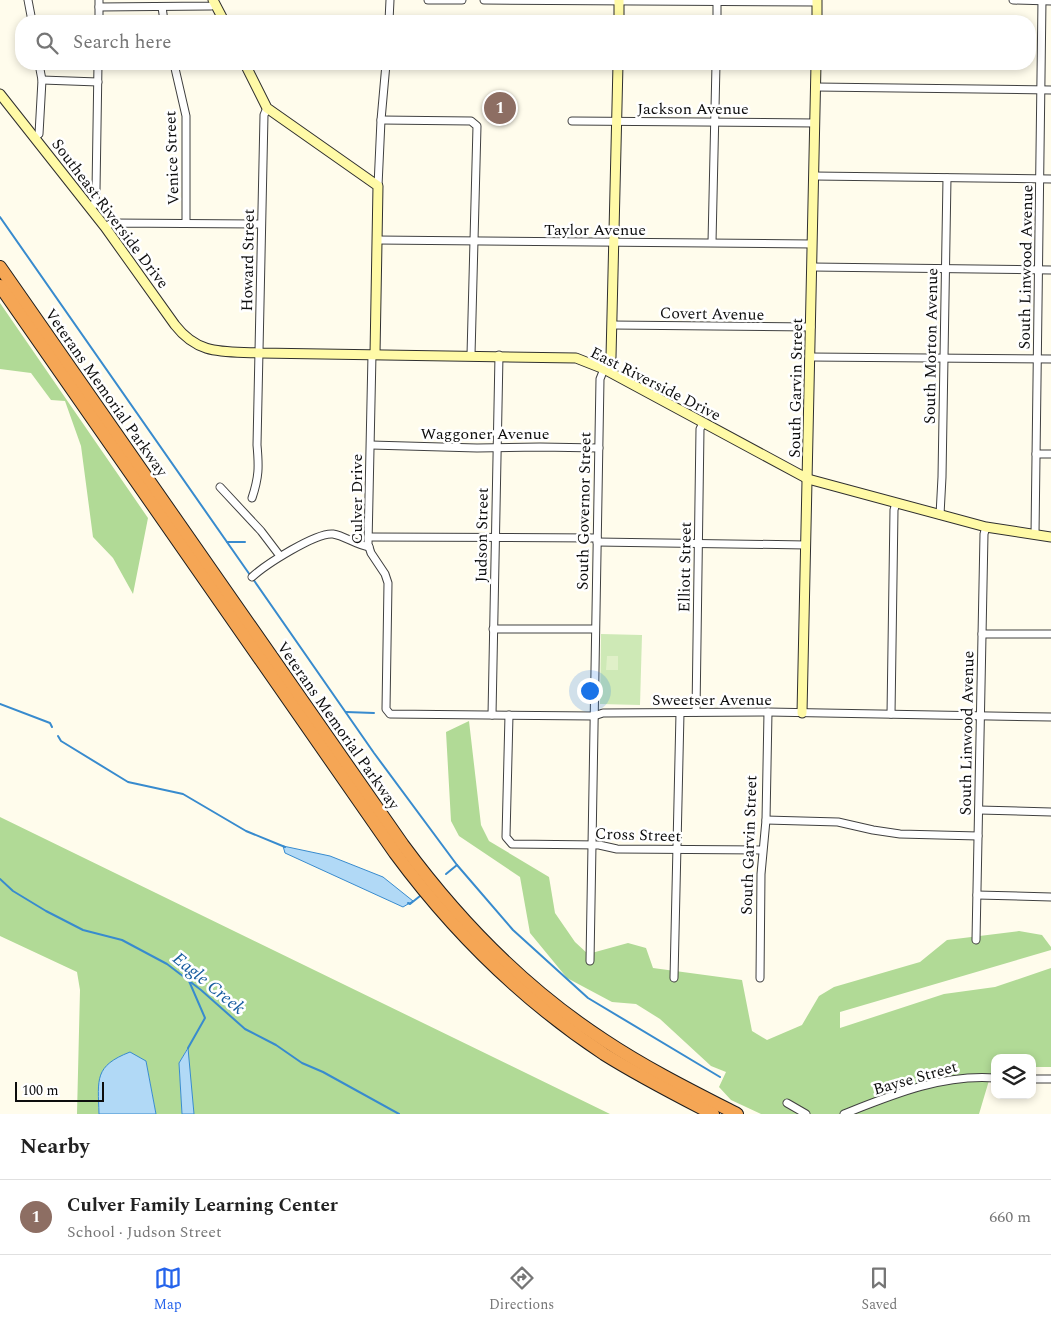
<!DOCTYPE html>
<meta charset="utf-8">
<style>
body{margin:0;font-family:Spectral,serif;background:#f2f2f2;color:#222}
.controls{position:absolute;right:15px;bottom:15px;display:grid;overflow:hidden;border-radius:10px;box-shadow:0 2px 8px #0003}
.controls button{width:45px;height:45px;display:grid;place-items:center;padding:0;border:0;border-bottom:1px solid #e0e0e0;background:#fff;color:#222;font:25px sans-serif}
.scale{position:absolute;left:15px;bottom:12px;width:89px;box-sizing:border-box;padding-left:5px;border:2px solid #0d0d0d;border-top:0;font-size:14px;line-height:18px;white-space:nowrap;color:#0d0d0d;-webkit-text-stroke:4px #fff;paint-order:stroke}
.you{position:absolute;left:589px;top:690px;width:18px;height:18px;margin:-12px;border:4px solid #fff;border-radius:50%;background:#1a73e8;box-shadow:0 0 0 8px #1a73e833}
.badge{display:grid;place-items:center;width:32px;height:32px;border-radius:50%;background:#2563eb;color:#fff;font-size:16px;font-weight:700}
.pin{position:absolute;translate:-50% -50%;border:2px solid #fff;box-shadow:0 1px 5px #0006}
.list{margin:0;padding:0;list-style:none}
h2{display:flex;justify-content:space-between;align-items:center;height:65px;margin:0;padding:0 20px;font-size:21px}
h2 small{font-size:16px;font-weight:400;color:#767676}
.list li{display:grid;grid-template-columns:32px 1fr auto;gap:15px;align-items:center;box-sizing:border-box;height:75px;padding:0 20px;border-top:1px solid #e0e0e0}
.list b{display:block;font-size:19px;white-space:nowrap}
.list p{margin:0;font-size:16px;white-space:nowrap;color:#767676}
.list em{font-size:16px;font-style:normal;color:#767676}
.icon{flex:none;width:28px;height:28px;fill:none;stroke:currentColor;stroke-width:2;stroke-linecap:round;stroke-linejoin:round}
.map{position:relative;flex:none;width:1051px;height:1114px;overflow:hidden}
.search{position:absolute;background:#fff;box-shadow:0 2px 8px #0003;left:15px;right:15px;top:15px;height:55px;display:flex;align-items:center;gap:12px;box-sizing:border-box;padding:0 18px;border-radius:20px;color:#767676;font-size:19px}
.sheet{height:140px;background:#fff}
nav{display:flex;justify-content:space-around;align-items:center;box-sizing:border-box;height:70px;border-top:1px solid #e0e0e0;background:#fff;font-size:14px;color:#767676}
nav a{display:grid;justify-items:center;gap:2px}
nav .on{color:#2563eb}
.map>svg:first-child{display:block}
</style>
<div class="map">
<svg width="1051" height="1114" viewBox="0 0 1051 1114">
<rect width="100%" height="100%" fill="#fffcec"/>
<polygon fill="#cee9b6" points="601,634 642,635 640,705 600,704"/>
<g fill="#b1da96">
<polygon points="0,303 148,518 133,594 113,558 93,537 81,446 65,401 51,400 31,373 0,369"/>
<polygon points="469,721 481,825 489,841 549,877 555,913 575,942 588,954 628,943 646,948 653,968 742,980 752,1031 767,1040 802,1025 819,996 834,987 920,962 947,940 1019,931 1042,935 1051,947 1051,950 840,1012 840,1028 944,994 995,987 1051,968 1051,1067 1032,1067 1032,1058 995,1058 995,1067 993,1067 979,1114 761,1114 731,1100 719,1087 726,1072 711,1066 660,1019 636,1004 612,1002 567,978 530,933 520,877 459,836 451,821 446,732"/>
<polygon points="0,817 610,1114 194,1114 187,1049 179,1063 182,1114 156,1114 146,1061 98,1089 99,1114 77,1114 80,990 77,972 0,936"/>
</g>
<polygon fill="#e0f0c8" points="607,656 618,656 618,670 606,670"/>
<g fill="#b1d9f6" stroke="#388bce">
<polygon points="283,846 330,856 383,877 413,901 403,907 285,853"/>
<polygon points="188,1048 194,1114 182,1114 179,1063"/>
<path d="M130 1052 146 1061 156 1114H99C98 1079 94 1066 130 1052Z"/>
</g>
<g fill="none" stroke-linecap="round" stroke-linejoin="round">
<g stroke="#388bce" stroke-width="2">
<polyline points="0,217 250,575"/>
<polyline points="227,542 245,542"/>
<polyline points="253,579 374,753 457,865 513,930 588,998 720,1077"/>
<polyline points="0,704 50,723 52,727"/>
<polyline points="346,712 374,713"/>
<polyline points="58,736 61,741 128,782 183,794 246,831 285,847"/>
<polyline points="446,874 457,865"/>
<polyline points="0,879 13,891 46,911 83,930 122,940 167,964 201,990 245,1029 276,1045 302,1063 323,1072 399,1114"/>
<polyline points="408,903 410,904 420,896"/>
<polyline points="188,1048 205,1018 189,981"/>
</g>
<g stroke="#404040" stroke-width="9">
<g id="street">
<polyline points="28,0 32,21"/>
<polyline points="428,0 462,0"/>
<polyline points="484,0 817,2"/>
<polyline points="1013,0 1051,1"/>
<polyline points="99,7 211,6 215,4"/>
<polyline points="162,7 164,21"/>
<polyline points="99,21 99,0"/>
<polyline points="389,21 390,0"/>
<polyline points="717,21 717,0"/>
<polyline points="174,64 186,116 186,223"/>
<polyline points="42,80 98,82"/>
<polyline points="816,87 1051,90"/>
<polyline points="381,120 471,121 477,126 471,355"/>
<polyline points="572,121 815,123"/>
<polyline points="35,137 39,134 42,80 39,64"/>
<polyline points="814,176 1051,179"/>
<polyline points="378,186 381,120 386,64"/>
<polyline points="91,209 95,202 96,190 98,64"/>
<polyline points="105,227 112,223 261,224"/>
<polyline points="377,240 812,244"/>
<polyline points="712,242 716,64"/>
<polyline points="812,267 1051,270"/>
<polyline points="612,325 811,327"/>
<polyline points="372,354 368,544 371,553 385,574 388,583 386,709 390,714 594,716 603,713 768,712 1051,717"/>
<polyline points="810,357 1051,359"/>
<polyline points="371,445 477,448 540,447 599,448"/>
<polyline points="1036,454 1051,454"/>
<polyline points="220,487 261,531 280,556"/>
<path d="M252 498C259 477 259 467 257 445L264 115 267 108"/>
<polyline points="940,515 942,477 947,178"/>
<polyline points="1035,534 1042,0"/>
<polyline points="369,537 597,538"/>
<polyline points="597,542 806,545"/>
<path d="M252 577C265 565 316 532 333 534 345 536 354 544 369 547"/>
<polyline points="493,629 595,629"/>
<polyline points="982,634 1051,634"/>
<polyline points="696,712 700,429 703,423"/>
<polyline points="891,714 894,510 896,503"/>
<polyline points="492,715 499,355"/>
<polyline points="509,715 506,837 512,844 599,845 617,849 762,850"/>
<polyline points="979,810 1051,812"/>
<polyline points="766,820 838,822 873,830 900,834 978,836"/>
<polyline points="977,895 1051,897"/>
<polyline points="976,940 984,534 986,527"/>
<polyline points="590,961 600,379 604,369"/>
<polyline points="674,978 680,713"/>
<polyline points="760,978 761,874 766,820 768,712"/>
<polyline points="1032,1079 1051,1079"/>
<polyline points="787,1103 806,1114"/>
<path d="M844 1114C892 1095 942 1074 995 1078"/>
</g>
</g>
<g stroke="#2f2f2f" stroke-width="11">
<g id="secondary">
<polyline points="213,0 224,21"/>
<polyline points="619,21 619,0"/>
<polyline points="817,21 817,0"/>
<polyline points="245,64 267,108 378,186 375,354"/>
<path d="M0 94 105 227 175 325C199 356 224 351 260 353L576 358 604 369 808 479 986 527 1051 537"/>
<polyline points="604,369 611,357 618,64"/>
<polyline points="802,713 816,64"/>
</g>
</g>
<g stroke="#1e1e1e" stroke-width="14">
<g id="highway">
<path d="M0 267 403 845C459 921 524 988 604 1040 646 1068 692 1091 737 1114"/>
<path d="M0 286 395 853C454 933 521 999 604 1054 639 1076 676 1095 713 1114"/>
</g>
</g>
<use href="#street" stroke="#fff" stroke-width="7"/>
<use href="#secondary" stroke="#fffaa7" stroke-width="9"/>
<use href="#highway" stroke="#f5a655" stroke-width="12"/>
</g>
<g text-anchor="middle" stroke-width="5" stroke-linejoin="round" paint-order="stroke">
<g font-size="16" fill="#0d0d0d" stroke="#fff">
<text x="693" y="114">Jackson Avenue</text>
<text transform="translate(171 158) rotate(-92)" y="6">Venice Street</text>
<text transform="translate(111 213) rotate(53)" y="6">Southeast Riverside Drive</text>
<text x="595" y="235">Taylor Avenue</text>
<text transform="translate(247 260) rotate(-89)" y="6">Howard Street</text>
<text transform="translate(1025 267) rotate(-89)" y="6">South Linwood Avenue</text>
<text transform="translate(712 313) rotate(1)" y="6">Covert Avenue</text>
<text transform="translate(930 346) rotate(-89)" y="6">South Morton Avenue</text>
<text transform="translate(656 383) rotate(27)" y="6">East Riverside Drive</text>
<text transform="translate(795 388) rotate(-89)" y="6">South Garvin Street</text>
<text transform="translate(107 392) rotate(55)" y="6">Veterans Memorial Parkway</text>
<text x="485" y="439">Waggoner Avenue</text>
<text transform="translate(356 499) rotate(-90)" y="6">Culver Drive</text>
<text transform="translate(583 511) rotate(-89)" y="6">South Governor Street</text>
<text transform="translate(481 535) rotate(-89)" y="6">Judson Street</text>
<text transform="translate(684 567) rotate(-89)" y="6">Elliott Street</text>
<text x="712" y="705">Sweetser Avenue</text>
<text transform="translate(339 725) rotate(55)" y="6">Veterans Memorial Parkway</text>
<text transform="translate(966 733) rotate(-89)" y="6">South Linwood Avenue</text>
<text transform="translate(638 834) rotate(2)" y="6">Cross Street</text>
<text transform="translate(748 845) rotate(-88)" y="6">South Garvin Street</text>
<text transform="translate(915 1077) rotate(-16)" y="6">Bayse Street</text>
</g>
<g font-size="18" font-style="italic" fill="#165c9f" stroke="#fff">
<text transform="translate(209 983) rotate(39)" y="6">Eagle Creek</text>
</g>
</g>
</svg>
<div class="controls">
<button><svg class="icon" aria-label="layers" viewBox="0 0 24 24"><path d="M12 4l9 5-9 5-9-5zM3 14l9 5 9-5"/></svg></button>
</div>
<div class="scale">100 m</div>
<div class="you"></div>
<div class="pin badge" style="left:500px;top:108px;background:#8d6e63">1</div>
<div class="search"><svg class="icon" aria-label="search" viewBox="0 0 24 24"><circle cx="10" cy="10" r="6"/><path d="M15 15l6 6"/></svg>Search here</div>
</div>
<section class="sheet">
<h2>Nearby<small></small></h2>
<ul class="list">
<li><span class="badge" style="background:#8d6e63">1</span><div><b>Culver Family Learning Center</b><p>School · Judson Street</p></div><em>660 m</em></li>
</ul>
</section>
<nav>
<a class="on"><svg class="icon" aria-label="map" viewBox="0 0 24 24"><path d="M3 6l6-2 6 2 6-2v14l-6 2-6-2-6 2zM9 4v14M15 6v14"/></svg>Map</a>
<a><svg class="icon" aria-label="directions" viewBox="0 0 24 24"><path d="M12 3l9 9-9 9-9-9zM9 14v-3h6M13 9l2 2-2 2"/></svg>Directions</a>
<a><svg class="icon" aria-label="saved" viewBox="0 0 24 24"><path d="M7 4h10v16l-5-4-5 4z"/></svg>Saved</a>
</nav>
